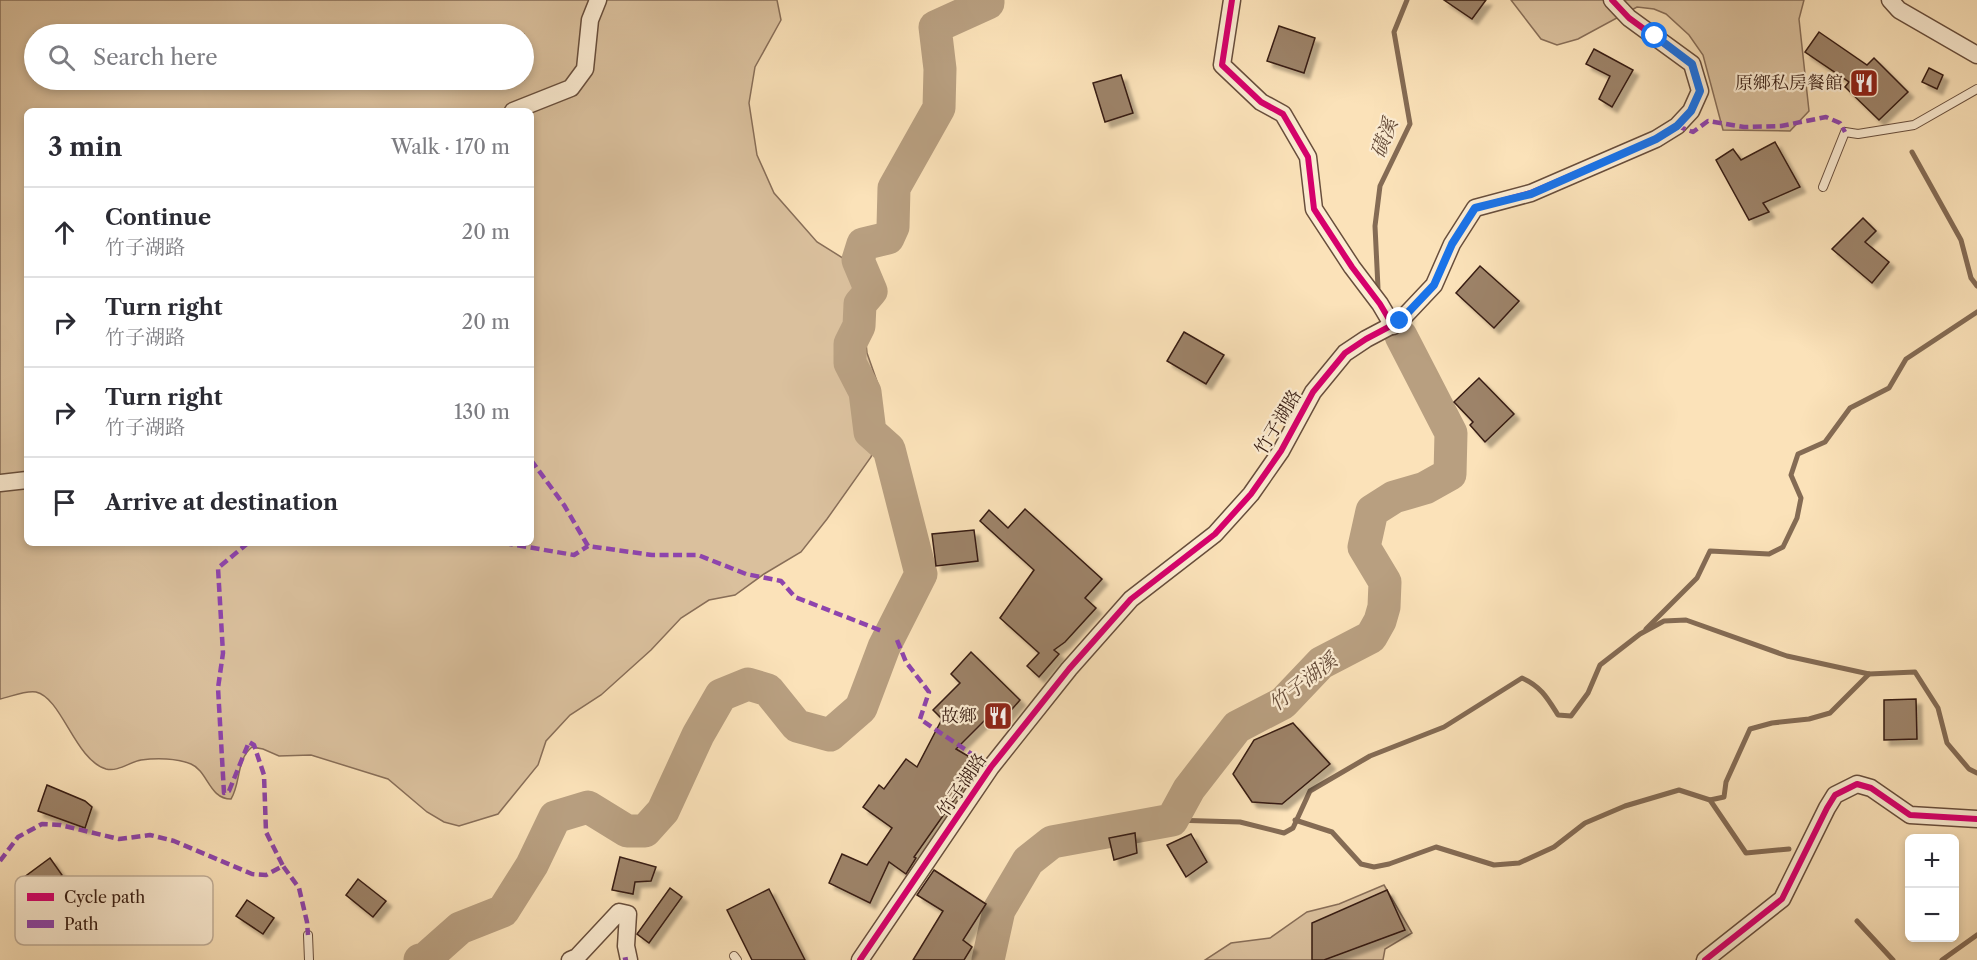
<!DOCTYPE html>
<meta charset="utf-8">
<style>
body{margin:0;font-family:"Libre Caslon Text","Noto Serif TC",serif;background:#f2f2f3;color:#2b2b33}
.controls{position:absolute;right:18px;bottom:18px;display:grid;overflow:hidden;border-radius:9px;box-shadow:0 3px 9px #0003}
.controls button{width:54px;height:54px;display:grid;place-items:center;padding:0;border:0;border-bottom:2px solid #e1e1e2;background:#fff;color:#2b2b33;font:30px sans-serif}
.stop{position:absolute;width:18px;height:18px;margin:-14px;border:4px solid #1a73e8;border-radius:50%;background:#fff}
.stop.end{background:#1a73e8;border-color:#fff;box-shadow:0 2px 6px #0008}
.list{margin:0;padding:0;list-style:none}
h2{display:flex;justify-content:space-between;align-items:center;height:78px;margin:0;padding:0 24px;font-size:26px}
h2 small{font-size:20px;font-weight:400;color:#7c7c81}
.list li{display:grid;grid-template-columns:39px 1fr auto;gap:18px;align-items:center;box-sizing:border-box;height:90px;padding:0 24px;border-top:2px solid #e1e1e2}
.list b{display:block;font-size:22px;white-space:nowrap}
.list p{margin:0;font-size:20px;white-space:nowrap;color:#7c7c81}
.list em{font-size:20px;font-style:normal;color:#7c7c81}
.icon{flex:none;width:33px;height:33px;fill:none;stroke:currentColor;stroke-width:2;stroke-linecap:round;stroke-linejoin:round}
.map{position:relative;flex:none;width:1977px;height:960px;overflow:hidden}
.search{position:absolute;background:#fff;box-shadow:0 3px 9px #0003;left:24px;top:24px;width:510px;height:66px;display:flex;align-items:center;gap:15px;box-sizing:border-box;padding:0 21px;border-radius:33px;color:#7c7c81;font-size:22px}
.panel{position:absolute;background:#fff;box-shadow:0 3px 9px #0003;left:24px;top:108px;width:510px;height:438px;border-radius:9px}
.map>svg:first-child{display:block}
</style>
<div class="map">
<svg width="1977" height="960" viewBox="0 0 1977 960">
<defs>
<filter id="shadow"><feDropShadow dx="5.5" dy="5.5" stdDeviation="1.5" flood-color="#0004"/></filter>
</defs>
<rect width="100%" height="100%" fill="#fbe2b9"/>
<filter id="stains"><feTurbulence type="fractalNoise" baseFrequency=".00333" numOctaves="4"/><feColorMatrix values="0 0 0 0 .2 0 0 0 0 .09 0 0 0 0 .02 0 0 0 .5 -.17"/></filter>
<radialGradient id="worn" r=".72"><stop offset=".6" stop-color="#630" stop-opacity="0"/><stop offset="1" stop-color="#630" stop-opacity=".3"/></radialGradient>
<g fill="#dac09d" stroke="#886e58" stroke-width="1.5" fill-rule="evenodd">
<path d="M0 0H777L781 20 755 67 749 103 757 155 774 193 817 242 846 260 860 282 867 353 880 390 882 417V428L871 457 827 519 801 552 764 574 735 595 709 600 681 618 651 650 601 695 570 715 546 741 538 765 498 814 459 826 444 822 427 812 388 779 311 755 279 756 263 749 252 747C236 760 241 783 231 799 209 799 208 771 191 764 177 758 156 758 141 760 130 762 118 772 106 769 75 760 62 698 36 692 26 690 10 697 0 699ZM34 34H524V80H34ZM27 111H531V543H27Z"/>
<polygon points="1511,0 1804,0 1799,19 1809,111 1790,131 1723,130 1703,55 1689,35 1666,14 1654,9 1637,7 1578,39 1557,45 1541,39"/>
<polygon points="1384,885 1412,933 1385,949 1383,960 1205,960 1231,943 1270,938 1307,912 1339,904"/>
</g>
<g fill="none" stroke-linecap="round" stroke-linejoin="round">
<g stroke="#846b54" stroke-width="5">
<polyline points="1912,152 1961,240 1971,278 1977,286"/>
<polyline points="1378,288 1375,226 1380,186 1410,124 1394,32 1407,0"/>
<polyline points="1646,629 1697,578 1710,551 1769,554 1783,547 1797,518 1801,498 1791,475 1798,454 1825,442 1850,408 1889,388 1906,359 1977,312"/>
<polyline points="1710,800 1724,797 1726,782 1750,729 1772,723 1809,719 1830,713 1869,674"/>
<path d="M1172 820 1240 822 1284 833 1293 828 1310 791 1370 756 1444 727 1522 678C1541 686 1548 699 1558 715L1571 716 1588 693 1600 665 1640 634 1664 621 1686 620 1787 656 1869 674 1915 672 1938 708 1947 743 1969 769 1977 773"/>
<polyline points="1295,820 1332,832 1361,864 1374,867 1389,864 1436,847 1494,865 1519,863 1554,847 1585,823 1625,806 1679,790 1710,800 1746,853 1789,849"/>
<polyline points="1857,921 1893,960"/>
<polyline points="1942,960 1977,935"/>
</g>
<g stroke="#b89f80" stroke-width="33">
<polyline points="420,960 425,959 460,928 503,911 532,865 555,817 588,807 627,831 645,831 663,811 698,735 721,695 748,684 768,690 797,726 830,735 861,708 884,647 921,574 889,449 870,432 865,392 850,363 850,344 859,326 860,304 871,291 858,260 863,244 888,238 893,227 894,188 939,108 940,69 935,27 988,3 988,0"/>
<polyline points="988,960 999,910 1028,861 1052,842 1172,820 1189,789 1237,727 1283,703 1321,663 1371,637 1380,621 1384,607 1385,582 1364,547 1372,511 1394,497 1425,488 1450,474 1451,433 1401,336"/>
</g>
</g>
<g fill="#9d8369" stroke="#371c12" stroke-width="1.5" filter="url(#shadow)">
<polygon points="1444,0 1486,0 1472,19"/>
<polygon points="1279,26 1315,38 1304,73 1267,61"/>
<polygon points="1819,32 1867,65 1874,58 1908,92 1879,120 1845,87 1849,82 1805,52"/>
<polygon points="1594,49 1633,70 1612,107 1599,99 1610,76 1586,64"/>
<polygon points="1929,68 1943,75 1937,89 1922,82"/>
<polygon points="1121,75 1133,113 1105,122 1093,83"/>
<polygon points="1775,142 1800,187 1763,203 1769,212 1749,220 1716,160 1733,149 1741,160"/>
<polygon points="1863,218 1876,231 1865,242 1889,262 1872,283 1832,249"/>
<polygon points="1480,266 1519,301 1494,328 1456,293"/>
<polygon points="1184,332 1224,355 1206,384 1167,361"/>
<polygon points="1479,378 1514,414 1485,442 1470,425 1473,422 1454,402"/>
<polygon points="1025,509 1102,579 1085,598 1096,608 1065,642 1054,650 1059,654 1039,677 1027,666 1039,653 1000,618 1034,570 980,521 989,510 1008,528"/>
<polygon points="974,530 978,561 936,566 932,534"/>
<polygon points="971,652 1020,700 1000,723 991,714 956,749 980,763 914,857 916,858 906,874 889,862 870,903 829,883 842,854 867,865 892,828 863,807 879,785 884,789 906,759 917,767 942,719 933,710 960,683 951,674"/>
<polygon points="1916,699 1917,739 1884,740 1884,700"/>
<polygon points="1293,723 1330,764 1282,804 1252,802 1233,774 1254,740"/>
<polygon points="47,785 85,801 92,807 85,828 38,811"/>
<polygon points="1135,833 1137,853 1114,860 1109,838"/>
<polygon points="1191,834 1207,862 1186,877 1167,845"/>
<polygon points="620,857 656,867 651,881 635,882 633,894 612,890"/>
<polygon points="50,858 62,875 35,895 23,878"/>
<polygon points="934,870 986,904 963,940 972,947 964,960 913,960 943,911 917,895"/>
<polygon points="358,879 386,901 373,917 346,895"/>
<polygon points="670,888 682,897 649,943 637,934"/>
<polygon points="769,889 805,960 752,960 727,910"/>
<polygon points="1387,890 1405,930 1324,960 1312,960 1312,923"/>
<polygon points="247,900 274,918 263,934 236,916"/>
</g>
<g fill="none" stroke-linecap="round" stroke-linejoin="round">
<g stroke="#684e3c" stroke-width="10">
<g id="service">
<polyline points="1823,187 1845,132 1858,134 1914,125 1977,89"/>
<polyline points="308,935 309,960"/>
<polyline points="734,956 737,960"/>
</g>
</g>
<g stroke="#684e3c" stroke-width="19">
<g id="minor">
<polyline points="1232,0 1222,65 1261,102 1283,114 1308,157 1314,209 1352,267 1380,304 1393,326"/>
<polyline points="1890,0 1899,10 1977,55"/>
<polyline points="513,111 571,88 585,69 590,20 598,0"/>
<polyline points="0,483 27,480"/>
<polyline points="570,960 577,957 619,912 628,914 626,946 629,960"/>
<polyline points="860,960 991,767 1069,669 1131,599 1215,534 1251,494 1281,451 1313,392 1345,353 1366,339 1400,321 1434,285 1452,244 1475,208 1531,193 1656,139 1677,126 1691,111 1700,91 1692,64 1629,18 1612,0"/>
<polyline points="1705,960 1782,899 1827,808 1835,795 1857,784 1871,788 1910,815 1977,819"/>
</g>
</g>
<use href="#service" stroke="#fcecd2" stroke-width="8"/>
<use href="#minor" stroke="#fcecd2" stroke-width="16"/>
<g stroke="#8e44ad" stroke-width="4.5" stroke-dasharray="9 4.5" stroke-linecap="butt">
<polyline points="1677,126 1693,132 1708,121 1744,127 1781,126 1826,117 1840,123 1845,132"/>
<polyline points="531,460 564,505 588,546 652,555 698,555 746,574 781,581 795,597 882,631"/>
<polyline points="248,543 218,568 223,653 218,688 224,793 229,791 249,742 254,745 264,775 266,832 283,866"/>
<polyline points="504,543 574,555 588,546"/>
<polyline points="897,640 906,662 929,692 920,719 991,767"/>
<polyline points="0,861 18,837 42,824 60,825 119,839 150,835 174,841 252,874 266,875 283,866 299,888 307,922 308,935"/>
<polyline points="623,960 628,959"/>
</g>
<g stroke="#fcecd2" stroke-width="10">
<g id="cycleway">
<polyline points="1232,0 1222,65 1261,102 1283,114 1308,157 1314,209 1352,267 1380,304 1393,326"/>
<polyline points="860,960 991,767 1069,669 1131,599 1215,534 1251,494 1281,451 1313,392 1345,353 1366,339 1400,321 1434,285 1452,244 1475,208 1531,193 1656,139 1677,126 1691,111 1700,91 1692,64 1629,18 1612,0"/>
<polyline points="1705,960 1782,899 1827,808 1835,795 1857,784 1871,788 1910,815 1977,819"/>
</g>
</g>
<use href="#cycleway" stroke="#d6006c" stroke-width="6"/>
</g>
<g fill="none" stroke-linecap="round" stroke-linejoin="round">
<polyline stroke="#1a73e8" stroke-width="8" points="1400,321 1434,285 1452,244 1475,208 1531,194 1656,139 1677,126 1691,111 1700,91 1692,64 1655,36"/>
</g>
<defs>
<g id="restaurant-square" transform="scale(1.5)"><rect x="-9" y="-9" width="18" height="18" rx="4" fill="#8f2418" stroke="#fcecd2"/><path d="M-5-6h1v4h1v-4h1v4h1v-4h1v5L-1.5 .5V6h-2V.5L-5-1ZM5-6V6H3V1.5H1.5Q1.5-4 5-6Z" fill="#fff"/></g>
</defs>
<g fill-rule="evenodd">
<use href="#restaurant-square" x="1864" y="83"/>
<use href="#restaurant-square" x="998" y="716"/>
</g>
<g text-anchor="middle" stroke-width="4.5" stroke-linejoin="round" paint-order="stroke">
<g font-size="18" fill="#371c12" stroke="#fcecd2" text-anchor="end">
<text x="1843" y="89">原鄉私房餐館</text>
<text x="977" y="722">故鄉</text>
</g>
<g font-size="18" fill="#371c12" stroke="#fcecd2">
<text transform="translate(1278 422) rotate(-59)" y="6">竹子湖路</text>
<text transform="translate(962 785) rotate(-56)" y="6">竹子湖路</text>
</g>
<g font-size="20" font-style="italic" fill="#644a38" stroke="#fcecd2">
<text transform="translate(1384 138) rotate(-69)" y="7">磺溪</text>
<text transform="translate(1303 682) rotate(-38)" y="7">竹子湖溪</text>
</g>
</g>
<rect x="15" y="876" width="198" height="69" rx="9" fill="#fcecd2" stroke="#c1ae98" stroke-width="1.5"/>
<rect x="27" y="893" width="27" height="8" fill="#d6006c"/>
<rect x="27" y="920" width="27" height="8" fill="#8e44ad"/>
<g font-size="16" fill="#371c12">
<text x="64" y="903">Cycle path</text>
<text x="64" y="930">Path</text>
</g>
<rect width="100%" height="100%" filter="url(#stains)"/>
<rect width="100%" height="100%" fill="url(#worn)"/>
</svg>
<div class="controls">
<button>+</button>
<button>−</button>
</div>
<div class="stop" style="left:1655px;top:36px"></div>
<div class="stop end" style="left:1400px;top:321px"></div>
<div class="search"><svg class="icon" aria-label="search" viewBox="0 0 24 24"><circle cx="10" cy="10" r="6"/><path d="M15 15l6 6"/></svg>Search here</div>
<section class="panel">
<h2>3 min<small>Walk · 170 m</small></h2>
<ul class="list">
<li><svg class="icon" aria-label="ahead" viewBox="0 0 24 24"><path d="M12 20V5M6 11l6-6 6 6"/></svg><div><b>Continue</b><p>竹子湖路</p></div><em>20 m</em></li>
<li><svg class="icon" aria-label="right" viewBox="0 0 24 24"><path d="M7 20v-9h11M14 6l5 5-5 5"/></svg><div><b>Turn right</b><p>竹子湖路</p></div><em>20 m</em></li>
<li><svg class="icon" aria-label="right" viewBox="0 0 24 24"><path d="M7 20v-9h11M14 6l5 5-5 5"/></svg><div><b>Turn right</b><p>竹子湖路</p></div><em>130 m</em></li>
<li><svg class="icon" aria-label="arrive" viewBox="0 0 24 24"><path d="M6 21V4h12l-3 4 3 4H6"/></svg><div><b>Arrive at destination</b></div></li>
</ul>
</section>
</div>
